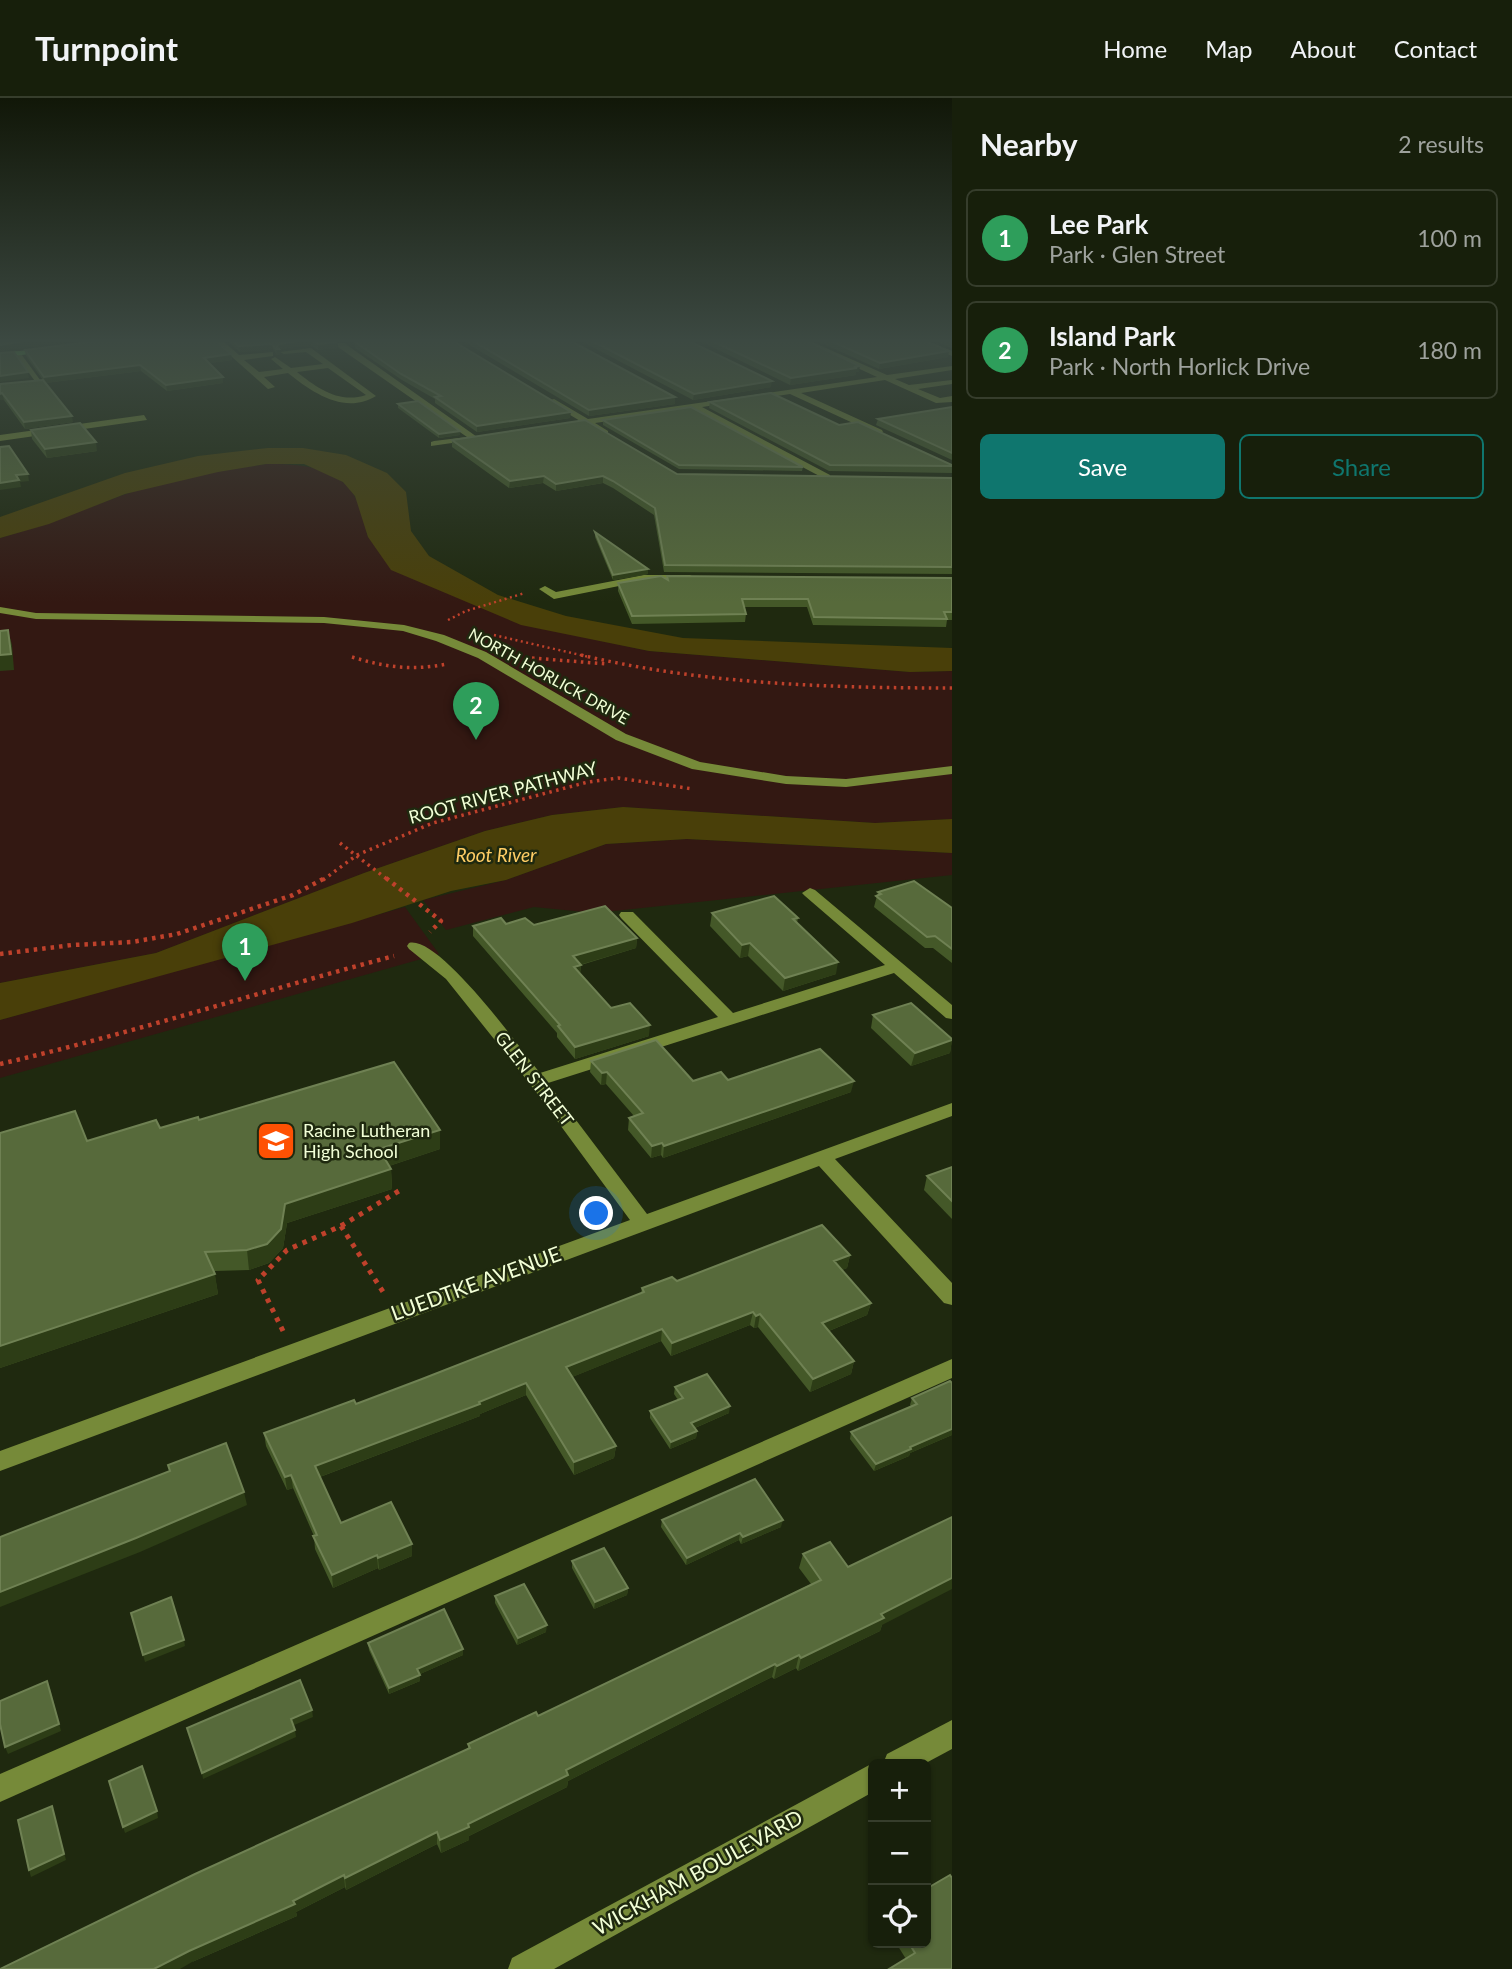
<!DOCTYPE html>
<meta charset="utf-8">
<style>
body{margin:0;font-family:Lato,sans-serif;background:#202714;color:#f1f3f6}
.controls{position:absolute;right:21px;bottom:21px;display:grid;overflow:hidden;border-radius:10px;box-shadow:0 2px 5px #0004}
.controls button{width:63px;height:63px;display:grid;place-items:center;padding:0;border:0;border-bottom:2px solid #363d2c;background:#171f0b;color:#f1f3f6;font:35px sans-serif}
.you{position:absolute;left:597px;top:1116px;width:24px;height:24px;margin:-18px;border:5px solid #fff;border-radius:50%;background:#1a73e8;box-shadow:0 0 0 10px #1a73e833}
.badge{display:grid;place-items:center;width:46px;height:46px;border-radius:50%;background:#0f766e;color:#fff;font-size:23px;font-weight:700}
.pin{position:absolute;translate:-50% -58px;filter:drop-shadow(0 2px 4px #0008)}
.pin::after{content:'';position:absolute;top:37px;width:24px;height:21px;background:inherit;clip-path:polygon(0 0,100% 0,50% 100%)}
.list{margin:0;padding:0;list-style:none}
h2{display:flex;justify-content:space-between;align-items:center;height:91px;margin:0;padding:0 28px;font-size:30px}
h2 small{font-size:23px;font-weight:400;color:#9ea29d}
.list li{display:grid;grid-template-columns:46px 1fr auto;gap:21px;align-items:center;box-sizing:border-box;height:98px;margin:0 14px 14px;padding:0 14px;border:2px solid #363d2c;border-radius:10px}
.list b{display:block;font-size:26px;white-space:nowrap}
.list p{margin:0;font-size:23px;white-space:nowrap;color:#9ea29d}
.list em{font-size:23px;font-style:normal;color:#9ea29d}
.actions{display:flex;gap:14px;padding:21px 28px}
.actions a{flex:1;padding:16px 0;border:2px solid #0f766e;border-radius:10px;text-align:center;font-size:24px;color:#0f766e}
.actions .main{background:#0f766e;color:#fff}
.icon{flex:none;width:38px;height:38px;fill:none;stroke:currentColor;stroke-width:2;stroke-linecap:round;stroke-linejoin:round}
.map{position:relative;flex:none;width:952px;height:1871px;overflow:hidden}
header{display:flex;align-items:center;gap:42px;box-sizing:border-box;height:98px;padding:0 35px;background:#171f0b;border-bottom:2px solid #363d2c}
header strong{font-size:33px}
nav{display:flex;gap:38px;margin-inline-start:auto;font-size:24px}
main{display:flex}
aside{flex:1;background:#171f0b}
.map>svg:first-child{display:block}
</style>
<header>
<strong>Turnpoint</strong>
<nav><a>Home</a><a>Map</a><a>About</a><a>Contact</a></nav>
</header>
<main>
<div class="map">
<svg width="952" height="1871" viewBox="0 0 952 1871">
<rect width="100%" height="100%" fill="#1f290f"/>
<g fill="#331812">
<path d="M266 366C297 366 336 367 354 397 361 409 364 426 368 439L521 526 649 553 910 574 952 573V721L875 725 623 709 552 717 485 733 364 775 156 855 0 885V440C42 428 82 412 123 397 168 381 219 373 266 366Z"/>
<polygon points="687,741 952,755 952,777 595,815 534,809 446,832 423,802 506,782 606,746"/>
<polygon points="405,809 439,856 0,980 0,922"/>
</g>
<g fill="#493f09">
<polygon points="268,350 303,350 346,357 387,375 406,394 411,433 429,458 498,497 566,518 683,540 952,550 952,573 910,574 649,553 521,527 391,472 368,439 355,398 343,384 304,366 266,366 218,374 125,396 49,426 0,440 0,419 125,375 198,358"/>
<polygon points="623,709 875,725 952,721 952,755 687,741 606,746 506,782 451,793 352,825 0,922 0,885 156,855 364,775 485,733 552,717"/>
</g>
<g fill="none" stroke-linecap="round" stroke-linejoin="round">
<g stroke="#bf412b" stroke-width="2.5" stroke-dasharray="2 3.5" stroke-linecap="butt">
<polyline points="448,522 466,513 525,495"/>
<polyline points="494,537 589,559"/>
</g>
<g stroke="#bf412b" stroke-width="3.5" stroke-dasharray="2.5 4.5" stroke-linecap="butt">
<path d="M581 557C702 586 829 590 952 590"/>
<path d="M352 559C384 569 413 573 447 566"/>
<polyline points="532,560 607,566"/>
<polyline points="340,745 388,782"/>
<polyline points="323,782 357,757 433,725 588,684 618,680 693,691"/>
</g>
<g stroke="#bf412b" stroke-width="4.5" stroke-dasharray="3.5 5" stroke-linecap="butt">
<polyline points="386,780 441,823 430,834"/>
<polyline points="0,856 72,847 132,844 177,836 293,797 325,780"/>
<path d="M0 966C133 935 262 893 394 858"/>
</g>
<g stroke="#bf412b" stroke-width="5" stroke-dasharray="4.5 6" stroke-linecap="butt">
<polyline points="341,1128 402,1091"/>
<polyline points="283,1233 258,1182 287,1152 341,1128 385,1197"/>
</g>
<g fill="#768a39" fill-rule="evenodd">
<path d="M214 243H223L239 257 273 254V258L244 262 259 274 283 271 271 261 275 259 291 270 323 266 306 254 284 256 280 254 311 250 376 298C345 317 313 295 288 275L264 279 275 289 268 291ZM328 270 366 297C339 306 317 290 297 274Z"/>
<polygon points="799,243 810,243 887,277 952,268 952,272 895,281 909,287 952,282 952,286 918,291 940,300 952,298 952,304 936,305 885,282 801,295 882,332 883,334 879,337 790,296 702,309 830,377 830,381 827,382 692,311 595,325 608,333 608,337 605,338 547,303 554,301 588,321 877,279"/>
<polygon points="916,243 927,243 952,253 952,258"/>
<polygon points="338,245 344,245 480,341 431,348 431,344 434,343 467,339 338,249"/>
<polygon points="13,253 19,253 43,286 37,286"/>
<polygon points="144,317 147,322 0,343 0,337"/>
<polygon points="644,477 690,477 695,480 690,483 644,483 554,501 539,491 545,488 556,494"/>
<polygon points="0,509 36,515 324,519 404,527 444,537 486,554 626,636 700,664 786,678 846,681 952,668 952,676 846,689 786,686 692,671 616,642 478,560 436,543 403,533 324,525 36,521 0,515"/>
<path d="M810 790 815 792 952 907V921L946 920 894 875 548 985 647 1116 952 1005V1018L835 1061 952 1185V1207L944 1205 819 1068 0 1373V1353L630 1122 530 986 446 881 409 851 407 848 409 845C439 837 520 950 540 975L718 919 621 820 619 817 621 814H633L733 915 885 867 805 798 802 795Z"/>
<polygon points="952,1261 952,1280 0,1704 0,1676"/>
<polygon points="952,1622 952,1651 924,1666 883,1666 887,1656"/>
<polygon points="873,1665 876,1666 873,1666 873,1694 554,1871 508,1871 512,1860"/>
</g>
<polygon fill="#79ff5e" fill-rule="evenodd" points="49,250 52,254 0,259 0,255"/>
</g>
<g fill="#445828">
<polygon points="227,243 341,243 336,244 337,250 318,252 311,247 280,251 280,257 277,257 273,251 240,254"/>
<polygon points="463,243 571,243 675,306 589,318"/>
<polygon points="581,243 689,243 771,289 693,302"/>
<polygon points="700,243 807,243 859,274 856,274 856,277 790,287"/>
<polygon points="817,243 925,243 948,259 879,271"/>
<polygon points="935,243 952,243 952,250"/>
<polygon points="355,244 570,320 477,334 435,305 435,301 402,282 355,250"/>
<polygon points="25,252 231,256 232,262 209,265 223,279 223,285 167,293 141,273 45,285 26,258"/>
<polygon points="0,286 73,324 25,331 4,302 0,302"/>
<polygon points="710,304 839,327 952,368 952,375 829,373 709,310"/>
<polygon points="398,306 460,337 439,340 398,310"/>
<polygon points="952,309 952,362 876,327 878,321"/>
<polygon points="603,322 803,369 802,373 679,371 603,327"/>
<polygon points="31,332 97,353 47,360 32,341"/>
<polygon points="452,342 677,376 952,380 952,476 664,474 654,417 613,390 603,385 556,393 543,385 509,390 452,349"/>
<polygon points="595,434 648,476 613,482 595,439"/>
<polygon points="667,478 952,480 952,522 947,522 946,529 813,527 807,509 744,509 746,516 745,524 632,526 618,493 618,485 667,482"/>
<polygon points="878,794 952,810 952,865 933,850 925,850 874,809"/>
<polygon points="712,815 798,820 797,825 836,876 783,893 748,858 740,860 710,828"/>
<polygon points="506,826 534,827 637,840 636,850 581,867 580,876 611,910 649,938 575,961 557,939 557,935 473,838 473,828"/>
<polygon points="873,917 952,941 950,955 911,968 871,930"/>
<polygon points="591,963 693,983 728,982 851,994 663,1060 661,1057 651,1060 628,1032 629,1020 634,1018 606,986 601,987 590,974"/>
<polygon points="199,1022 440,1051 389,1068 391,1071 392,1091 287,1125 283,1150 269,1165 249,1172 214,1173 218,1196 0,1270 0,1035 87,1043 160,1030"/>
<polygon points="952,1069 952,1121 924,1092 927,1078"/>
<polygon points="850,1157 847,1170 842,1172 871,1205 867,1217 829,1233 854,1263 851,1276 810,1294 758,1229 754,1230 750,1227 671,1258 661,1243 572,1279 616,1348 614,1360 574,1377 526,1297 480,1316 480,1318 320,1379 341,1425 412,1446 412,1458 379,1472 378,1470 333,1490 315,1451 314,1438 293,1390 287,1392 266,1348 264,1335 356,1306 422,1281 641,1195 642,1190 677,1183"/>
<polygon points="952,1285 952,1337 910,1355 909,1358 874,1373 850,1341 851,1334 911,1308 910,1307 912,1300"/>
<polygon points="675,1289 729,1315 695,1330 697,1333 696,1340 670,1351 650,1320 650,1313 678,1302 674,1296"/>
<polygon points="662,1422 781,1429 741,1446 739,1442 686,1467 661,1429"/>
<polygon points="803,1456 882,1527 880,1533 798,1573 796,1570 774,1581 772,1579 568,1683 567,1689 469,1738 469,1742 441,1755 437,1746 346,1792 345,1789 296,1814 297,1818 192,1864 468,1651 468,1646 538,1618 811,1486 799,1470"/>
<polygon points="572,1463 628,1490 627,1497 594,1511 572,1470"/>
<polygon points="495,1498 546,1534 517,1547 495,1505"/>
<polygon points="368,1545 463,1557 420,1576 420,1583 389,1596 369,1552"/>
<polygon points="896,1845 926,1845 952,1871 906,1861"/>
</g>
<g fill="#2d3d16">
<polygon points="23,243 74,243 0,253 0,247"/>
<polygon points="297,243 310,243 311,247 280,251 280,257 277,257 276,251 279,246"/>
<polygon points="336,244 337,250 318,252 318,246"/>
<polygon points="272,246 273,251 240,254 239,248"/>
<polygon points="949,253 948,259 879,271 880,265"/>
<polygon points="231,256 232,262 204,266 204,260"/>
<polygon points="140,267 141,273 45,285 44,279"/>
<polygon points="860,268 859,274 856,274 856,277 790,287 791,280"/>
<polygon points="28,274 29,280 0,284 0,278"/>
<polygon points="223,279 223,285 167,293 166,287"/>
<polygon points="772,283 771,289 693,302 694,296"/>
<polygon points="2,295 4,302 0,302 0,296"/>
<polygon points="675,299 675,306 589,318 589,312"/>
<polygon points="571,314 570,320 477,334 477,328"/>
<polygon points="72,318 73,324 25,331 24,324"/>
<polygon points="460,333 460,337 439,340 439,336"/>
<polygon points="96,344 97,353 47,360 45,351"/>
<polygon points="28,376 29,383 20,384 21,389 0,392 0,385 16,377"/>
<polygon points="544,378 543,385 509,390 510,383"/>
<polygon points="603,378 603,385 556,393 556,386"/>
<polygon points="648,471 648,476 613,482 613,477"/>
<polygon points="8,532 12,547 14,572 0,573 0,557"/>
<polygon points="637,840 636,850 576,868 581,867 580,878 574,880 573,858"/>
<polygon points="750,845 748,858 740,860 742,847"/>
<polygon points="838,864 836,876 783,893 785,880"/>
<polygon points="650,927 649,938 575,961 575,949"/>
<polygon points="952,942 950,955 911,968 915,955"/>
<polygon points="607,974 606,986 601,987 602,975"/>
<polygon points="854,983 851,994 663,1060 664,1048"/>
<polygon points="440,1032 440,1051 380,1071 379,1051"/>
<polygon points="662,1045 661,1057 651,1060 652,1048"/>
<polygon points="391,1071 392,1091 287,1125 283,1150 269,1165 249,1172 247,1152 285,1106"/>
<polygon points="850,1157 847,1170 832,1176 834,1163"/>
<polygon points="215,1176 218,1196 0,1270 0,1248"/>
<polygon points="871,1205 867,1217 819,1237 822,1225"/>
<polygon points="753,1214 750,1227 671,1258 672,1245"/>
<polygon points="760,1216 758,1229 754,1230 756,1218"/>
<polygon points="662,1231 661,1243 565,1282 566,1269"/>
<polygon points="854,1263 851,1276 810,1294 813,1281"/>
<polygon points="526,1285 526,1297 480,1316 480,1318 317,1380 315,1368"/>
<polygon points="730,1308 729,1315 690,1332 691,1325"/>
<polygon points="952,1331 952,1337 910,1355 909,1358 874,1373 876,1366"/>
<polygon points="697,1333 696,1340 670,1351 671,1344"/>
<polygon points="616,1348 614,1360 574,1377 574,1364"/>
<polygon points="291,1377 293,1390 287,1392 285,1379"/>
<polygon points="244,1394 247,1407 140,1454 0,1509 0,1494"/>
<polygon points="783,1422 781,1429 741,1446 743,1439"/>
<polygon points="740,1435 739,1442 686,1467 687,1460"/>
<polygon points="412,1446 412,1458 379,1472 378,1460"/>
<polygon points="377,1457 378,1470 333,1490 332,1477"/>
<polygon points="952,1480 952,1491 882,1527 880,1533 798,1573 801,1560 881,1516"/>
<polygon points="628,1490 627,1497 594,1511 595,1504"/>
<polygon points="547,1527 546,1534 517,1547 518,1540"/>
<polygon points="184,1542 185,1548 145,1564 143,1557"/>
<polygon points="463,1551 463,1557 418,1577 417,1571"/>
<polygon points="799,1557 796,1570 774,1581 777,1568"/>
<polygon points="775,1566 772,1579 568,1683 567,1689 469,1738 469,1742 441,1755 440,1742 468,1726 566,1672"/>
<polygon points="420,1577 420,1583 389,1596 389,1590"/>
<polygon points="50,1590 61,1633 8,1656 5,1649"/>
<polygon points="312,1612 313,1619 292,1628 291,1621"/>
<polygon points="295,1632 296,1639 203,1681 202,1675"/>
<polygon points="52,1708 66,1762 31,1779 29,1772"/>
<polygon points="157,1713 158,1720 125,1735 123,1729"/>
<polygon points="437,1734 437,1746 346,1792 345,1780"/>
<polygon points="344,1777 345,1789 296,1814 297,1818 192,1864 180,1871 154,1871 189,1853 293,1803"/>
</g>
<g fill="#576a3b" stroke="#6f8153" stroke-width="2">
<polygon points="0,243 23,243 0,247"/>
<polygon points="97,243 216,243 231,256 204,260 223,279 166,287 140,267 44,279 25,252"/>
<polygon points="233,243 297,243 279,246 277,249 279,251 276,251 272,246 239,248"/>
<polygon points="313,243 336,243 336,244 318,246"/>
<polygon points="357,243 453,243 571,314 477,328 435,299 441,298 401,276 355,244"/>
<polygon points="473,243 571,243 675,299 589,312"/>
<polygon points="592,243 689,243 772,283 694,296"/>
<polygon points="712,243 807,243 860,268 854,269 857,270 791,280"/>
<polygon points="831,243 925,243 949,253 880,265"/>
<polygon points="14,254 28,274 0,278 0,255"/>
<polygon points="43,282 72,318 24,324 2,295 0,296 0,286"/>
<polygon points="771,295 839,327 858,324 952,367 952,368 830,367 710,304"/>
<polygon points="418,303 460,333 439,336 398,306"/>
<polygon points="691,309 803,369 679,367 603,322"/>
<polygon points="952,309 952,355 878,321"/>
<polygon points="585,322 677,376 952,380 952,469 665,467 655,410 613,383 603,378 556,386 544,378 510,383 452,342"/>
<polygon points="80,325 96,344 45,351 31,332"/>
<polygon points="9,348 28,376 16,377 19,382 0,385 0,349"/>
<polygon points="595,434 648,471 613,477"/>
<polygon points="661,478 668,482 667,478 952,480 952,514 944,514 947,521 814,519 808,501 742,501 746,516 632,518 618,485"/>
<polygon points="8,532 11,556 0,557 0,533"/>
<polygon points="914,783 952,810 952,851 935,838 927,839 876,798 881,796 878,794"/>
<polygon points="774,798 798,820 793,821 838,864 785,880 750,845 742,847 712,815"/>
<polygon points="605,808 637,840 573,858 581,867 574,869 611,910 630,905 650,927 575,949 558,928 560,927 473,828 501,820 506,826 525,820 534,827"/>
<polygon points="911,905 952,941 952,942 915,955 873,917"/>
<polygon points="656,942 693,983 721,974 728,982 820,951 854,983 664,1048 662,1045 652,1048 629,1020 643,1015 607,974 602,975 591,963"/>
<polygon points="394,964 440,1032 379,1051 391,1071 285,1106 281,1131 267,1146 247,1152 205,1154 215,1176 0,1248 0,1035 75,1013 87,1043 156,1022 160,1030 198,1019 199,1022"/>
<polygon points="952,1069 952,1103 927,1078"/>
<polygon points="822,1127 850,1157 834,1163 871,1205 822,1225 854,1263 813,1281 760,1216 756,1218 753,1214 672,1245 662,1231 566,1269 616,1348 574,1364 526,1285 479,1304 480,1306 315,1368 341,1425 391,1404 412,1446 378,1460 377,1457 332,1477 313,1438 317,1437 291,1377 285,1379 264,1335 354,1302 356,1306 422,1281 644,1194 642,1190 672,1179 677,1183"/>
<polygon points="707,1276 730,1308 691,1325 697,1333 671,1344 650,1313 683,1300 675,1289"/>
<polygon points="950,1283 952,1285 952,1331 910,1349 911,1351 876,1366 851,1334 917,1306 912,1300"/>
<polygon points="226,1345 244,1394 136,1440 0,1494 0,1439 170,1373 168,1367"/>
<polygon points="755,1381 783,1422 743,1439 740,1435 687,1460 662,1422"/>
<polygon points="952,1419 952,1480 881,1516 884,1520 801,1560 799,1557 777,1568 775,1566 566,1672 568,1677 468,1726 469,1729 440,1742 437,1734 345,1780 344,1777 293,1803 295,1806 189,1853 154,1871 0,1871 195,1776 470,1650 468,1646 536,1614 538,1618 821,1482 803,1456 830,1444 848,1469"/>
<polygon points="604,1450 628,1490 595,1504 572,1463"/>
<polygon points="524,1486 547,1527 518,1540 495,1498"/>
<polygon points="171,1499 184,1542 143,1557 131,1515"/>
<polygon points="444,1511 463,1551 417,1571 420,1577 389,1590 368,1545"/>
<polygon points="300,1582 312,1612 291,1621 295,1632 202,1675 187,1630"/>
<polygon points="47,1583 59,1626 5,1649 0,1626 0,1603"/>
<polygon points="142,1668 157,1713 123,1729 109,1683"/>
<polygon points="52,1708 64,1756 29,1772 18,1722"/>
<polygon points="950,1777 952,1780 952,1871 889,1871 915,1855 909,1845 926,1845 926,1791"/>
</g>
<linearGradient id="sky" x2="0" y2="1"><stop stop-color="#111708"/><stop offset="0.48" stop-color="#3c4942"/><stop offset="1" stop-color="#3c4942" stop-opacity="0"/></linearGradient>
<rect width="952" height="505" fill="url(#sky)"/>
<defs>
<g id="school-square" transform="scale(2.0125)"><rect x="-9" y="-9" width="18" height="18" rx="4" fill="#ff5103" stroke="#1f290f"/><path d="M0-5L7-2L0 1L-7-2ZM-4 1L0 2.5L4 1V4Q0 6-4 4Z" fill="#fff"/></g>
</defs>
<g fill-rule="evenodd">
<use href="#school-square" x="276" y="1043"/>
</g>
<g text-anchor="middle" stroke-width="5" stroke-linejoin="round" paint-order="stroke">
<g font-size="16" fill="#f2ffd7" stroke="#1f290f">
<text transform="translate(549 578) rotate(29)" y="6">NORTH HORLICK DRIVE</text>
</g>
<g font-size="18" fill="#f2ffd7" stroke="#1f290f">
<text transform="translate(503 695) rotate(-15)" y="6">ROOT RIVER PATHWAY</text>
<text transform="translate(534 981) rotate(52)" y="6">GLEN STREET</text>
</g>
<g font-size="18" fill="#f2ffd7" stroke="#1f290f" text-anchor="start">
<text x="303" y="1039">Racine Lutheran<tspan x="303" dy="21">High School</tspan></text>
</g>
<g font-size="19" font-style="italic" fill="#ffcd65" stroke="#1f290f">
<text x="496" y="764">Root River</text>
</g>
<g font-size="21" fill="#f2ffd7" stroke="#1f290f">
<text transform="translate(476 1186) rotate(-20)" y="7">LUEDTKE AVENUE</text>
<text transform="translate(698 1775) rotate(-29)" y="7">WICKHAM BOULEVARD</text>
</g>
</g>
</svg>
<div class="controls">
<button>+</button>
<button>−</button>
<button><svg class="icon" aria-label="locate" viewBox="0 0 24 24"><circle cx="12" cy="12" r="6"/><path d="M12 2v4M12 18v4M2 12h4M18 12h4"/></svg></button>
</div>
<div class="you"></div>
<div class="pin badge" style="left:245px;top:883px;background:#2e9e5b">1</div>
<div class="pin badge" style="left:476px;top:642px;background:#2e9e5b">2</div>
</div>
<aside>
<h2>Nearby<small>2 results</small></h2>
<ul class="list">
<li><span class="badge" style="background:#2e9e5b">1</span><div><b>Lee Park</b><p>Park · Glen Street</p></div><em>100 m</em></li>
<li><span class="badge" style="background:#2e9e5b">2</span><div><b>Island Park</b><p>Park · North Horlick Drive</p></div><em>180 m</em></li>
</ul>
<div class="actions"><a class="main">Save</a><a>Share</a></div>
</aside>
</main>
